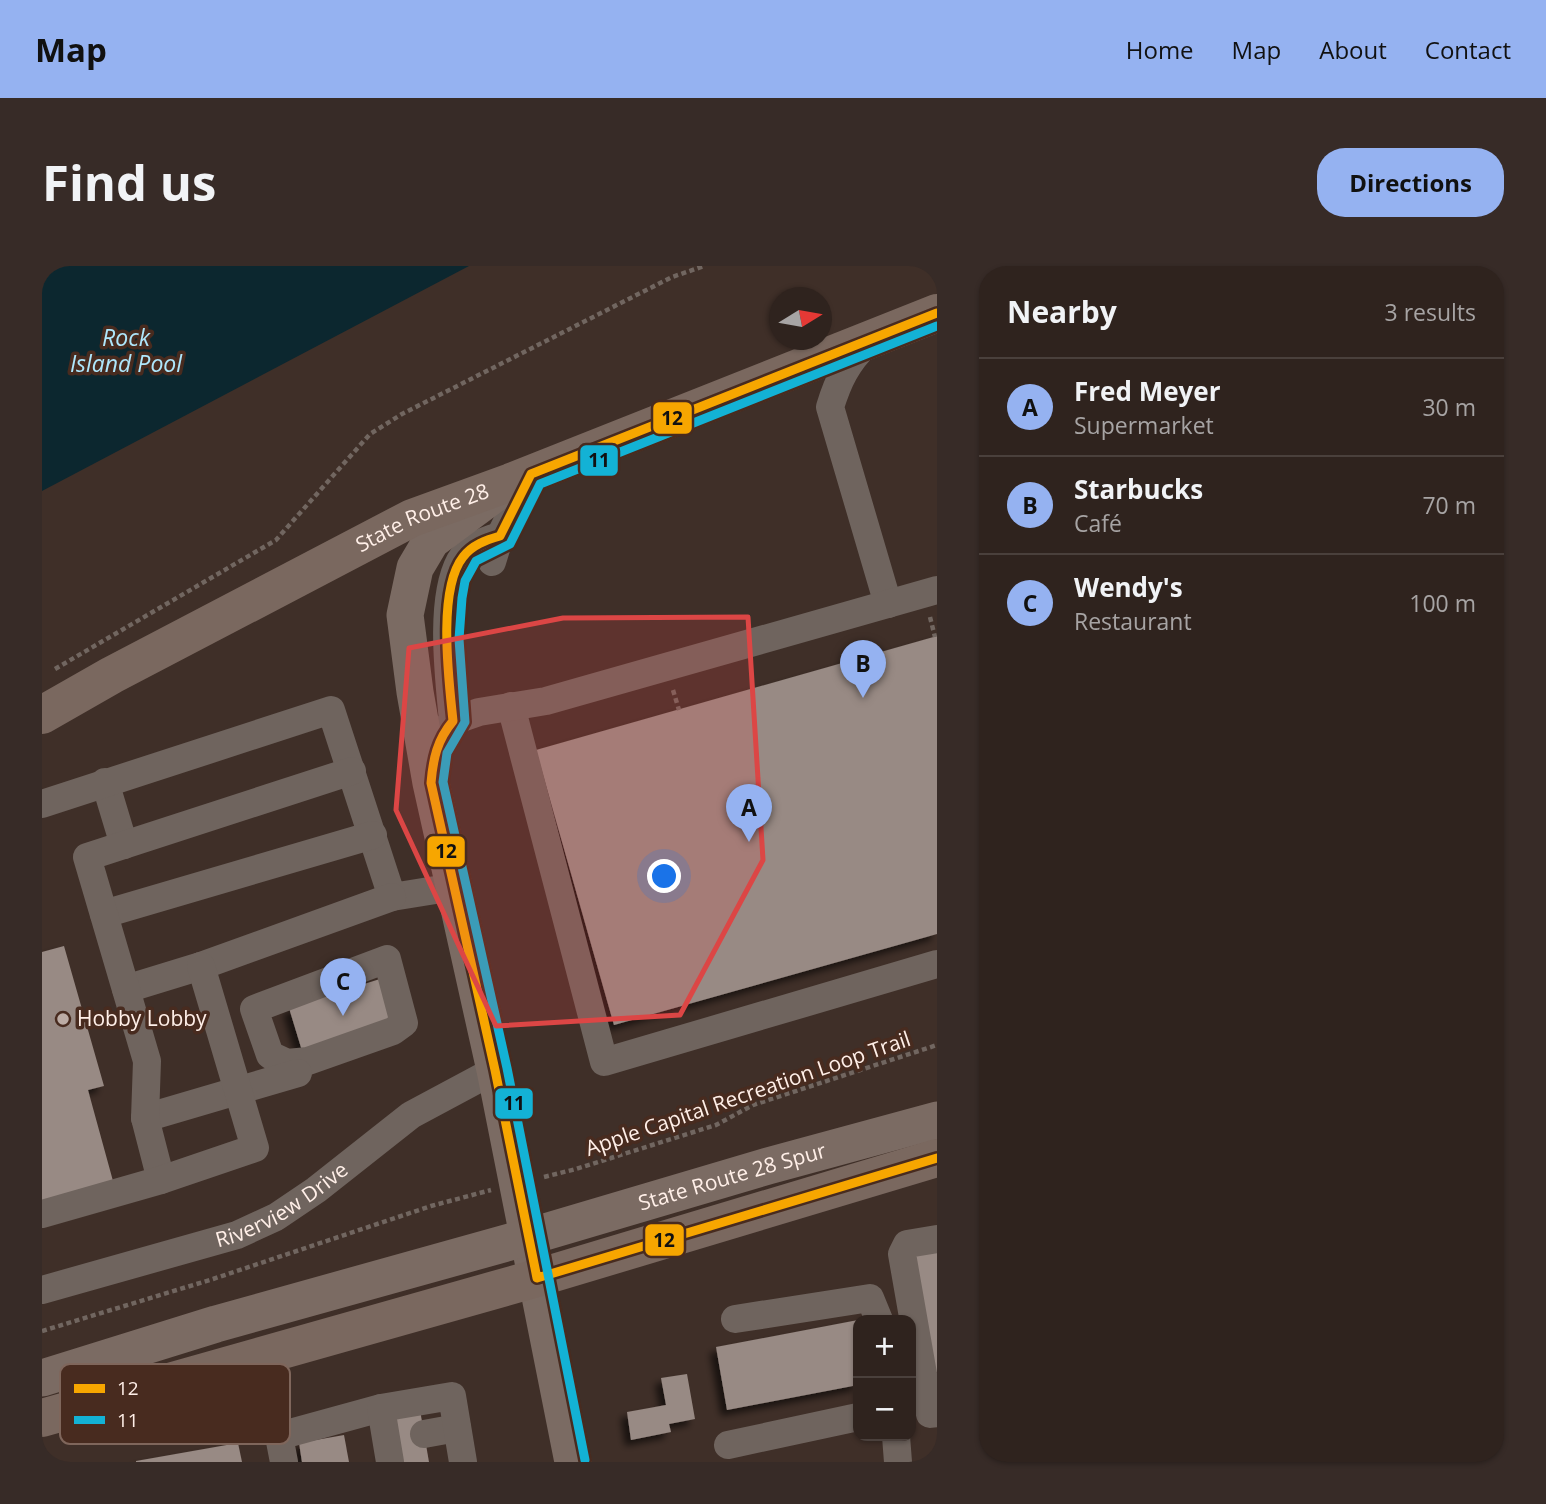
<!DOCTYPE html>
<meta charset="utf-8">
<style>
body{margin:0;font-family:"Open Sans",sans-serif;background:#372b27;color:#f1f3f6}
.controls{position:absolute;right:21px;bottom:21px;display:grid;overflow:hidden;border-radius:14px;box-shadow:0 2px 5px #0004}
.controls button{width:63px;height:63px;display:grid;place-items:center;padding:0;border:0;border-bottom:2px solid #4a403c;background:#2f231e;color:#f1f3f6;font:35px sans-serif}
.compass{position:absolute;left:727px;top:21px;width:63px;height:63px;border-radius:50%;background:#2f231e;box-shadow:0 2px 5px #0004;rotate:79deg}
.you{position:absolute;left:623px;top:611px;width:24px;height:24px;margin:-18px;border:5px solid #fff;border-radius:50%;background:#1a73e8;box-shadow:0 0 0 10px #1a73e833}
.badge{display:grid;place-items:center;width:46px;height:46px;border-radius:50%;background:#95b2f1;color:#111;font-size:23px;font-weight:700}
.pin{position:absolute;translate:-50% -58px;filter:drop-shadow(0 2px 4px #0008)}
.pin::after{content:'';position:absolute;top:37px;width:24px;height:21px;background:inherit;clip-path:polygon(0 0,100% 0,50% 100%)}
.list{margin:0;padding:0;list-style:none}
h2{display:flex;justify-content:space-between;align-items:center;height:91px;margin:0;padding:0 28px;font-size:30px}
h2 small{font-size:23px;font-weight:400;color:#a7a4a4}
.list li{display:grid;grid-template-columns:46px 1fr auto;gap:21px;align-items:center;box-sizing:border-box;height:98px;padding:0 28px;border-top:2px solid #4a403c}
.list b{display:block;font-size:26px;white-space:nowrap}
.list p{margin:0;font-size:23px;white-space:nowrap;color:#a7a4a4}
.list em{font-size:23px;font-style:normal;color:#a7a4a4}
.map{position:relative;flex:none;width:895px;height:1196px;overflow:hidden;border-radius:28px}
header{display:flex;align-items:center;gap:42px;box-sizing:border-box;height:98px;padding:0 35px;background:#95b2f1;color:#111}
header strong{font-size:33px}
nav{display:flex;gap:38px;margin-inline-start:auto;font-size:24px}
.intro{display:flex;align-items:center;justify-content:space-between;box-sizing:border-box;height:168px;padding:0 42px}
h1{margin:0;font-size:49px}
.button{padding:18px 32px;border-radius:28px;background:#95b2f1;color:#111;font-size:24px;font-weight:700}
main{display:flex;gap:42px;padding:0 42px}
aside{flex:1;background:#2f231e;border-radius:28px;box-shadow:0 2px 5px #0004}
.map>svg:first-child{display:block}
</style>
<header>
<strong>Map</strong>
<nav><a>Home</a><a>Map</a><a>About</a><a>Contact</a></nav>
</header>
<div class="intro"><h1>Find us</h1><a class="button">Directions</a></div>
<main>
<div class="map">
<svg width="895" height="1196" viewBox="0 0 895 1196">
<defs>
<filter id="shadow"><feDropShadow dx="-6" dy="6" stdDeviation="3.5" flood-color="#0009"/></filter>
</defs>
<rect width="100%" height="100%" fill="#3f2f28"/>
<polygon fill="#0c272f" points="0,0 427,0 0,225"/>
<g fill="#988a84" filter="url(#shadow)">
<polygon points="895,370 895,668 572,759 494,484"/>
<polygon points="22,680 62,820 46,824 71,915 0,935 0,686"/>
<polygon points="341,712 355,757 261,788 247,742"/>
<polygon points="895,981 895,1106 892,1107 871,985"/>
<polygon points="816,1054 816,1119 685,1144 674,1081"/>
<polygon points="645,1108 653,1153 627,1158 629,1166 589,1174 585,1146 624,1139 619,1112"/>
<polygon points="378,1144 387,1196 342,1196 349,1149"/>
<polygon points="302,1169 307,1196 260,1196 257,1177"/>
<polygon points="196,1177 200,1196 94,1196 94,1195"/>
</g>
<g fill="none" stroke-linecap="round" stroke-linejoin="round">
<g stroke="#716660" stroke-width="4.5" stroke-dasharray="5 3.5" stroke-linecap="butt">
<polyline points="888,351 893,371"/>
<polyline points="13,403 234,274 328,168 360,148 630,11 662,0"/>
<polyline points="631,424 637,444"/>
<polyline points="502,911 534,903 674,859 711,839 895,779"/>
<polyline points="0,1065 171,1013 389,940 449,924"/>
</g>
<g stroke="#6f645e" stroke-width="28">
<path d="M825 77C805 96 796 115 788 141L846 338"/>
<polyline points="450,296 458,270 489,208"/>
<polyline points="469,440 562,796 895,698"/>
<path d="M411 455C407 412 397 334 418 295 426 281 443 274 458 270"/>
<polyline points="390,504 392,488 399,468 411,455 437,446 504,435 895,324"/>
<polyline points="63,516 82,579"/>
<polyline points="0,538 289,444 350,631 412,621"/>
<polyline points="62,648 331,569"/>
<polygon points="345,693 362,757 351,765 266,795 245,797 228,789 212,743"/>
<polyline points="84,723 159,700 350,631"/>
<polyline points="103,852 256,807"/>
<polyline points="119,914 103,852 105,795 45,591 310,505"/>
<polyline points="0,948 119,914 213,882 159,700"/>
<polyline points="895,973 865,978 860,988 888,1148 895,1147"/>
<path id="s1" d="M0 1024 195 969 234 951 274 924 369 849 453 804"/>
<polyline points="693,1053 828,1032 837,1054"/>
<polyline points="382,1168 415,1162"/>
<polyline points="854,1170 856,1196"/>
<polyline points="686,1179 816,1151"/>
<polyline points="242,1196 237,1170 339,1142"/>
<polyline points="348,1196 339,1142 410,1130 421,1196"/>
</g>
<g stroke="#7b6b63" stroke-width="37">
<polyline points="451,229 389,275 373,302 363,349 373,426 389,517 453,804 531,1196"/>
<path id="s2" d="M0 1112 174 1058 486 971 726 900 895 854"/>
</g>
<g stroke="#7a685f" stroke-width="38">
<path id="s3" d="M0 449 70 409 370 252 469 216 895 47"/>
<polyline points="0,1152 495,1012 895,892"/>
</g>
<g stroke="#482b1f" stroke-width="14">
<path id="bus-1" d="M895 47 489 208 458 270C444 274 430 279 421 291 395 324 407 415 411 455 395 474 391 493 389 517L453 804 495 1012 895 892"/>
</g>
<g stroke="#482b1f" stroke-width="14">
<polyline id="bus-2" points="543,1194 465,802 401,516 405,487 423,456 417,373 420,332 423,315 434,295 468,278 498,218 895,60"/>
</g>
<use href="#bus-1" stroke="#f7a600" stroke-width="9"/>
<use href="#bus-2" stroke="#13b2d5" stroke-width="9"/>
</g>
<path fill="#dc4645" fill-opacity="0.2" stroke="#dc4645" stroke-width="5" stroke-linejoin="round" d="M706 351 721 594 638 749 454 760 354 544 367 382 521 352Z"/>
<circle fill="#bcaca5" stroke="#482b1f" stroke-width="2.5" cx="21" cy="753" r="7"/>
<g text-anchor="middle" stroke-width="7" stroke-linejoin="round" paint-order="stroke">
<g font-size="21" fill="#ffefe8" stroke="#482b1f">
<text dy="7" stroke="none"><textPath href="#s3" startOffset="429">State Route 28</textPath></text>
<text transform="translate(706 828) rotate(-19)" y="7">Apple Capital Recreation Loop Trail</text>
<text dy="7" stroke="none"><textPath href="#s2" startOffset="719">State Route 28 Spur</textPath></text>
<text dy="7" stroke="none"><textPath href="#s1" startOffset="256">Riverview Drive</textPath></text>
</g>
<g font-size="21" fill="#ffefe8" stroke="#482b1f" text-anchor="start">
<text x="35" y="760">Hobby Lobby</text>
</g>
<g font-size="23" font-style="italic" fill="#aee7fc" stroke="#482b1f">
<text x="84" y="80">Rock<tspan x="84" dy="26">Island Pool</tspan></text>
</g>
</g>
<rect x="18" y="1098" width="230" height="80" rx="10" fill="#482b1f" stroke="#7f665b" stroke-width="2"/>
<rect x="32" y="1118" width="31" height="9" fill="#f7a600"/>
<rect x="32" y="1150" width="31" height="8" fill="#13b2d5"/>
<g font-size="19" fill="#ffefe8">
<text x="75" y="1129">12</text>
<text x="75" y="1161">11</text>
</g>
<g stroke="#482b1f" stroke-width="2.5">
<rect x="610" y="135" width="41" height="34" rx="7" fill="#f7a600"/>
<rect x="537" y="178" width="40" height="33" rx="7" fill="#13b2d5"/>
<rect x="384" y="569" width="40" height="33" rx="7" fill="#f7a600"/>
<rect x="452" y="821" width="40" height="33" rx="7" fill="#13b2d5"/>
<rect x="602" y="957" width="41" height="34" rx="7" fill="#f7a600"/>
</g>
<g font-size="19" text-anchor="middle" font-weight="bold" fill="#111">
<text x="630" y="159">12</text>
<text x="557" y="201">11</text>
<text x="404" y="592">12</text>
<text x="472" y="844">11</text>
<text x="622" y="981">12</text>
</g>
</svg>
<div class="controls">
<button>+</button>
<button>−</button>
</div>
<svg class="compass" viewBox="-18 -18 36 36"><path d="M0-13l5 13h-10z" fill="#e53935"/><path d="M0 13l5-13h-10z" fill="#a7a4a4"/></svg>
<div class="you"></div>
<div class="pin badge" style="left:707px;top:576px">A</div>
<div class="pin badge" style="left:821px;top:432px">B</div>
<div class="pin badge" style="left:301px;top:750px">C</div>
</div>
<aside>
<h2>Nearby<small>3 results</small></h2>
<ul class="list">
<li><span class="badge">A</span><div><b>Fred Meyer</b><p>Supermarket</p></div><em>30 m</em></li>
<li><span class="badge">B</span><div><b>Starbucks</b><p>Café</p></div><em>70 m</em></li>
<li><span class="badge">C</span><div><b>Wendy's</b><p>Restaurant</p></div><em>100 m</em></li>
</ul>
</aside>
</main>
